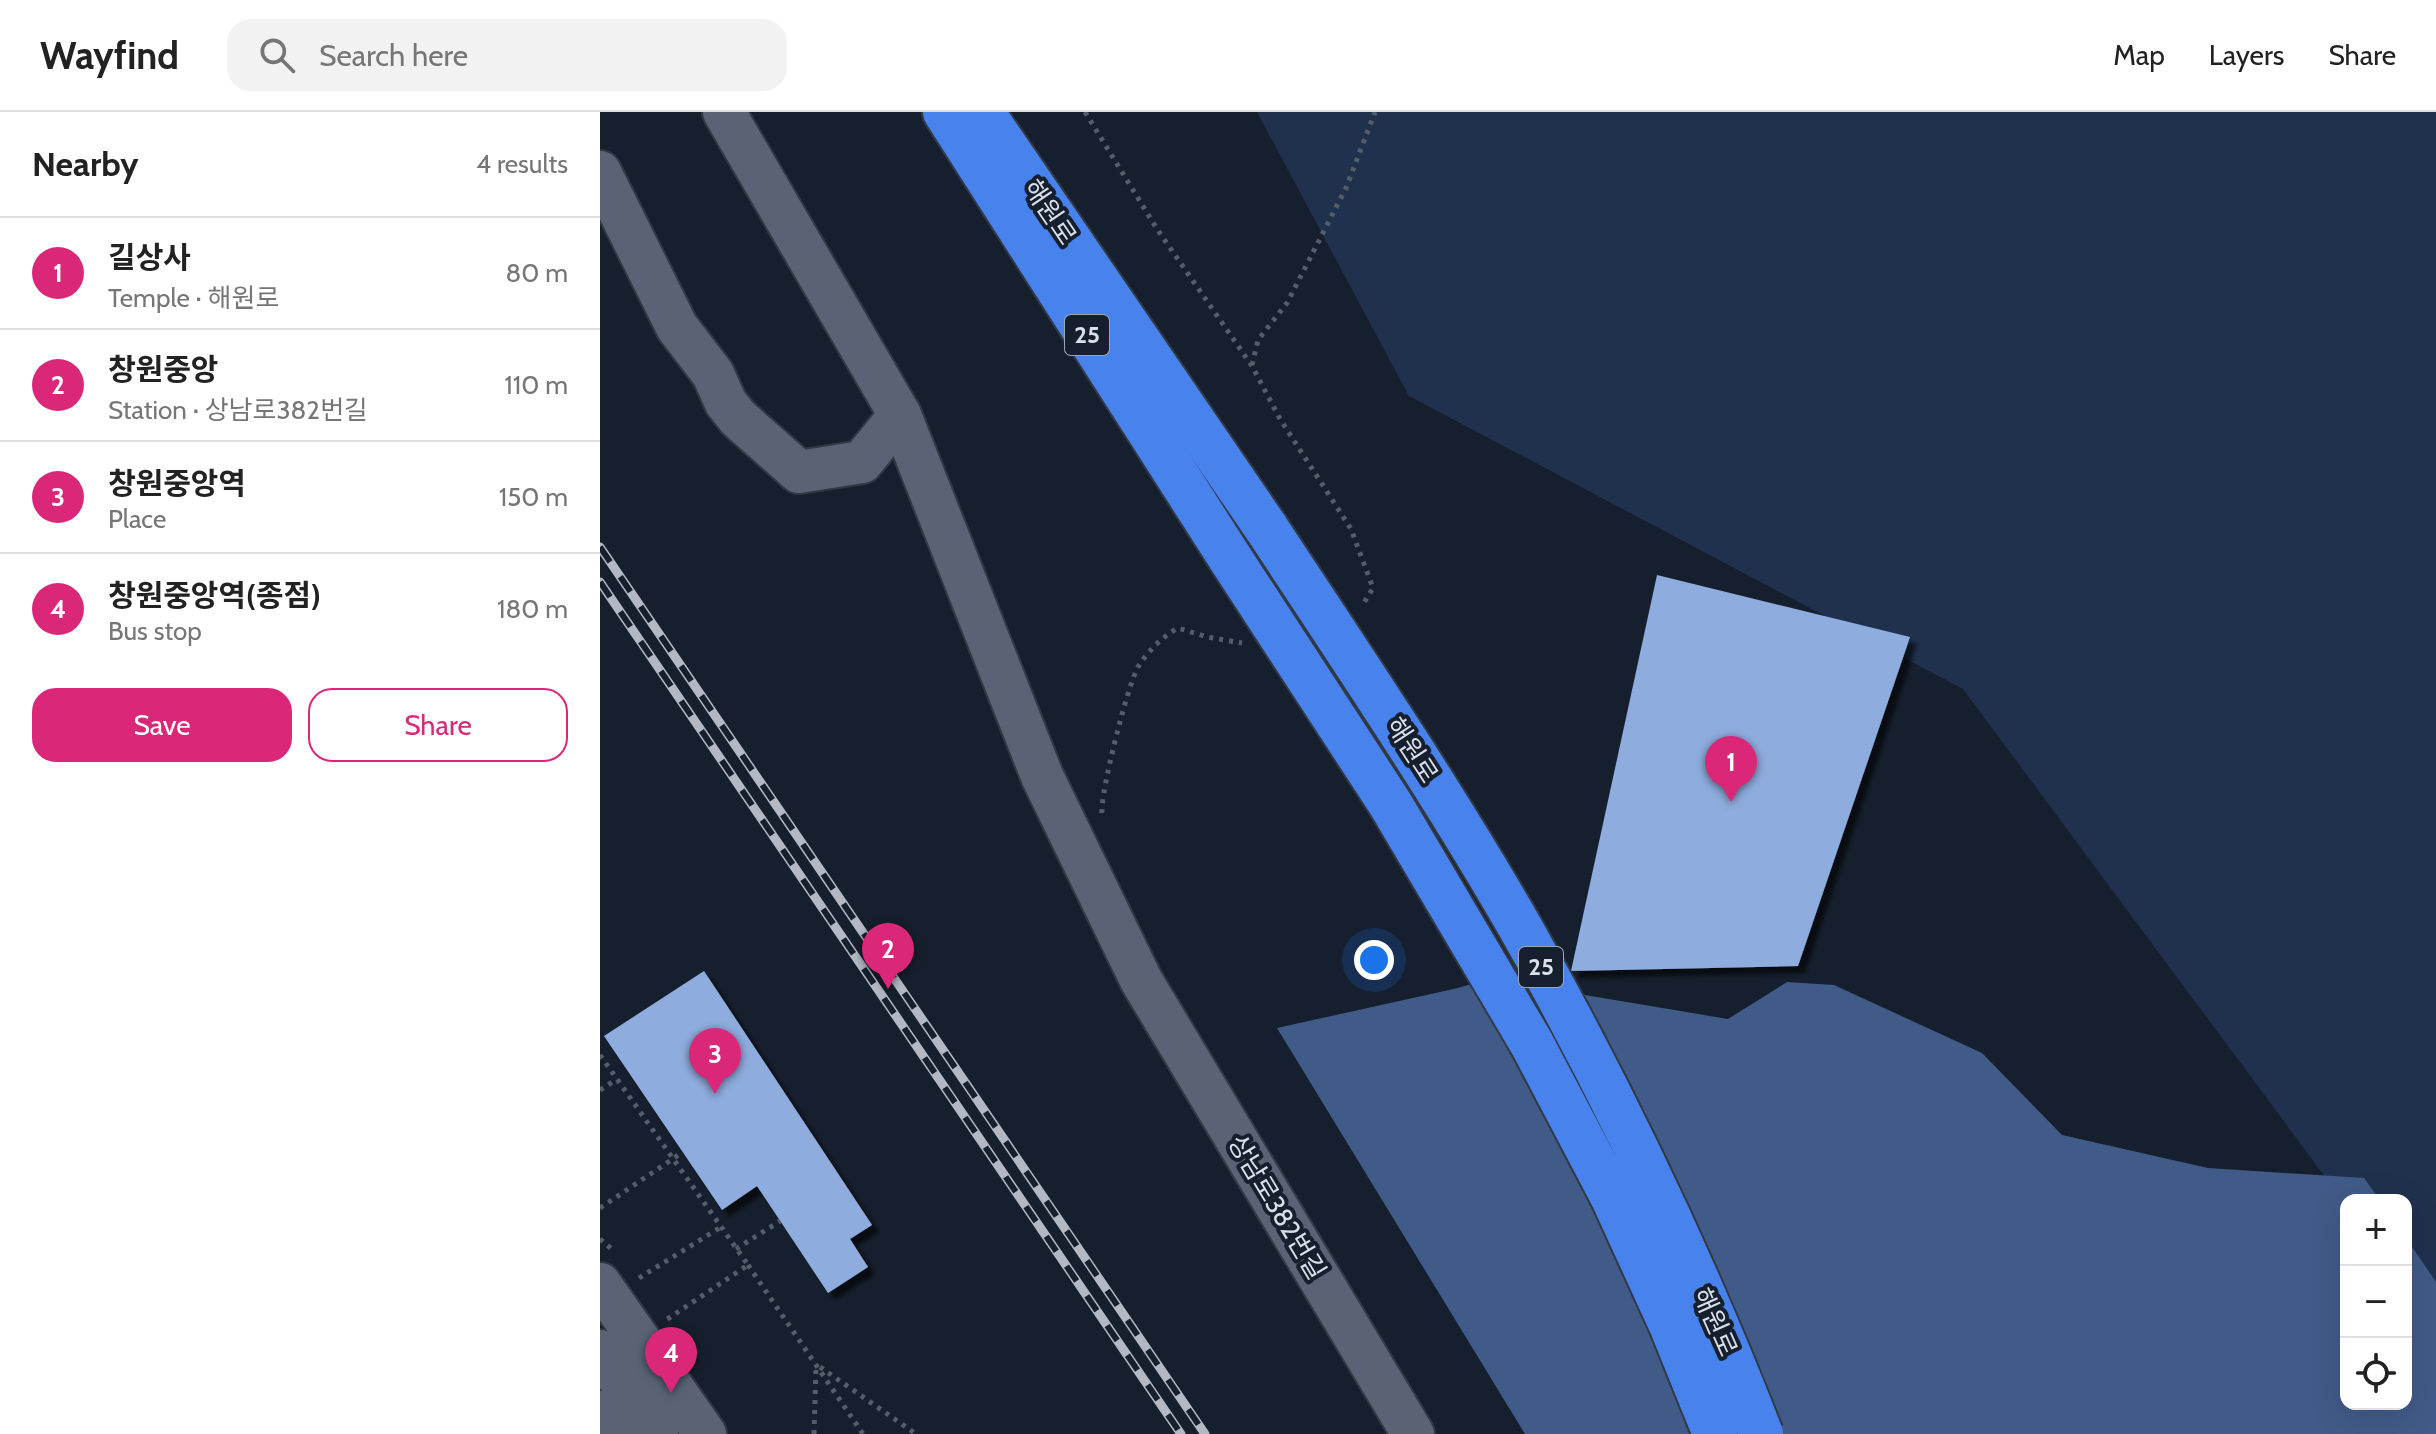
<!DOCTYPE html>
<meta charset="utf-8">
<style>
body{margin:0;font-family:Cabin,"Noto Sans KR",sans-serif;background:#f2f2f2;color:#222}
.controls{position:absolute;right:24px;bottom:24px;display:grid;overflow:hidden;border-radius:16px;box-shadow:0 8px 32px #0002}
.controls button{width:72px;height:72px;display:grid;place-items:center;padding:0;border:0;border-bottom:2px solid #e0e0e0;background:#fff;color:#222;font:40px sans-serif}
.you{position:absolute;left:774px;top:848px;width:28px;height:28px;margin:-20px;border:6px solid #fff;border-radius:50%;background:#1a73e8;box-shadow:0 0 0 12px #1a73e833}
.badge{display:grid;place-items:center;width:52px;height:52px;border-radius:50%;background:#db2777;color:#fff;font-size:26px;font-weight:700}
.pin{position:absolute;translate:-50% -66px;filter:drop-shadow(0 2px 4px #0008)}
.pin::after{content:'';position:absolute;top:42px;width:28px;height:24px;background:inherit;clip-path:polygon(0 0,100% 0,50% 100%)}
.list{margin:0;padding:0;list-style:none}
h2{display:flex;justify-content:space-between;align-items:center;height:104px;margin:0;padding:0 32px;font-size:34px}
h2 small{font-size:26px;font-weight:400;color:#767676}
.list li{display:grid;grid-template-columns:52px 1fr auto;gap:24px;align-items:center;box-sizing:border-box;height:112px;padding:0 32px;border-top:2px solid #e0e0e0}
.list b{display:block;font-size:30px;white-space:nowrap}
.list p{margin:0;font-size:26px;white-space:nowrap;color:#767676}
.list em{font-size:26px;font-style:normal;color:#767676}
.actions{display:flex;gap:16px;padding:24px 32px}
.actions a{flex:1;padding:18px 0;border:2px solid #db2777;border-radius:24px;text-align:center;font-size:28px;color:#db2777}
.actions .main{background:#db2777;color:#fff}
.icon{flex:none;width:44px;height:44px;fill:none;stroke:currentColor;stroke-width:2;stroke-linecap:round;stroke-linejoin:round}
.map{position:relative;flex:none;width:1836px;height:1322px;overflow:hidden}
header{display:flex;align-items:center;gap:48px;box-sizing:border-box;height:112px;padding:0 40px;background:#fff;border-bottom:2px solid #e0e0e0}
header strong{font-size:38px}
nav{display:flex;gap:44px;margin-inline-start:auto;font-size:28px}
.search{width:560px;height:72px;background:#f2f2f2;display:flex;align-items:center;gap:20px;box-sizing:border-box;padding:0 28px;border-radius:24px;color:#767676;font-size:30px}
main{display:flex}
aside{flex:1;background:#fff}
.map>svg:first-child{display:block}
</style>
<header>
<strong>Wayfind</strong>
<div class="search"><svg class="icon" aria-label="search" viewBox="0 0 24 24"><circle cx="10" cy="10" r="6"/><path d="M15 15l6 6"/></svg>Search here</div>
<nav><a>Map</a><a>Layers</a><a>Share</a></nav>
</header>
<main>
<aside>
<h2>Nearby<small>4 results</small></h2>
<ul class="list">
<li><span class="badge">1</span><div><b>길상사</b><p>Temple · 해원로</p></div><em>80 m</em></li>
<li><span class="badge">2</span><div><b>창원중앙</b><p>Station · 상남로382번길</p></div><em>110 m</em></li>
<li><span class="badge">3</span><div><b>창원중앙역</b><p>Place</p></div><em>150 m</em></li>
<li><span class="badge">4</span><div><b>창원중앙역(종점)</b><p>Bus stop</p></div><em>180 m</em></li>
</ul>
<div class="actions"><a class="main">Save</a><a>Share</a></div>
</aside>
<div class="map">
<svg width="1836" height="1322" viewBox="0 0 1836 1322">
<defs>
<filter id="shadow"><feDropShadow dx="7" dy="7" stdDeviation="2" flood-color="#0009"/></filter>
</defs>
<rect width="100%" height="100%" fill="#161f2d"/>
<polygon fill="#20314e" points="657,0 1836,0 1836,1215 1806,1174 1806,1088 1746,1088 1746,1093 1363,577 809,284"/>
<polygon fill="#415b88" points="889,867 1128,907 1187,870 1234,873 1382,941 1462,1023 1608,1056 1764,1066 1780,1088 1746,1088 1746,1292 1806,1292 1806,1126 1836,1170 1836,1322 925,1322 677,916 858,876"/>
<g fill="#8facde" filter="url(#shadow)">
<polygon points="1057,463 1310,525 1198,854 971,859"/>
<polygon points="104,859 272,1113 250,1127 268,1155 228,1181 157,1074 122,1098 4,924"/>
</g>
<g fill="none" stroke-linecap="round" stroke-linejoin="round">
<g stroke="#323844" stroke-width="46">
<g id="minor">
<polyline points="124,0 300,303 442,664 541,868 813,1322"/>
<polyline points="0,60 77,215 113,262 126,291 138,306 199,360 262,350 300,303"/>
<polyline points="0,1172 105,1322"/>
<polyline points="0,1239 57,1322"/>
<polyline points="0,1300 15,1322"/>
</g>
</g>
<g stroke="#323844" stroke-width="48">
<g id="highway">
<polyline points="345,0 630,446"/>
<polyline points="382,0 667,417"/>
</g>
</g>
<g stroke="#555d6a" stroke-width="5" stroke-dasharray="4 6" stroke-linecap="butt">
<polyline points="485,0 557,117 652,254 680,307 751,417 773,476 762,494"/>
<polyline points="652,253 658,228 687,191 746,76 775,0"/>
<path d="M502 701C500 682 528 572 538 555 548 539 561 526 578 516L607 525 642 531"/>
<polyline points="0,943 148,1153 66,1208"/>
<polyline points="0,978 17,967"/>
<polyline points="0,1096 83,1040"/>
<polyline points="0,1127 14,1139"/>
<polyline points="136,1137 180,1109"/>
<polyline points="148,1153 263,1322"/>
<polyline points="39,1166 121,1115"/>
<polyline points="220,1255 316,1322"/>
<polyline points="214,1322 216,1255"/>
</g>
<use href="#minor" stroke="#596374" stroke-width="42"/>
<use href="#highway" stroke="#4782ed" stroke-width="44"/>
<g stroke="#b2b9c4" stroke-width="9">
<g id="rail">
<polyline points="0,435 605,1322"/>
<polyline points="0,470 581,1322"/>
</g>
</g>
<use href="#rail" stroke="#161f2d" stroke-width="6" stroke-dasharray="18" stroke-linecap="butt"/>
<g stroke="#323844" stroke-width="48" stroke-linecap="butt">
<g id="highway-bridge">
<path d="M667 417C753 548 842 679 920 815 1012 978 1093 1147 1161 1322"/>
<polyline points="630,446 791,693 932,932 1013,1086 1071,1213 1115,1322"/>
</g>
</g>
<use href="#highway-bridge" stroke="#4782ed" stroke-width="44"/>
</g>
<g text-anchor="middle" stroke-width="8" stroke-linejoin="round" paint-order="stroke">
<g fill="#161f2d" stroke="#9fa6b1" stroke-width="2">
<rect x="465" y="203" width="44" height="40" rx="6"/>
<rect x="919" y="835" width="44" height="40" rx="6"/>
</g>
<g font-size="24" font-weight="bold" fill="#dae0ea">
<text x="487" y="231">25</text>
<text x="941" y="863">25</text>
</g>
<g font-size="26" fill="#dae0ea" stroke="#161f2d">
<text transform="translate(450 100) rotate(56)" y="9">해원로</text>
<text transform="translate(812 638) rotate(57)" y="9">해원로</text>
<text transform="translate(677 1095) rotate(59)" y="9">상남로382번길</text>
<text transform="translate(1115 1210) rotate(66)" y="9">해원로</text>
</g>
</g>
</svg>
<div class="controls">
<button>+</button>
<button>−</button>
<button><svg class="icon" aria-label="locate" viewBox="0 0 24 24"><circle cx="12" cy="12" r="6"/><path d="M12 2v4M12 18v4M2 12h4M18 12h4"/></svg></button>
</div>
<div class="you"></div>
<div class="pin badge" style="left:1131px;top:690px">1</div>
<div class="pin badge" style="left:288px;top:877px">2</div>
<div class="pin badge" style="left:115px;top:982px">3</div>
<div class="pin badge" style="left:71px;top:1281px">4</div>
</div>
</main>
